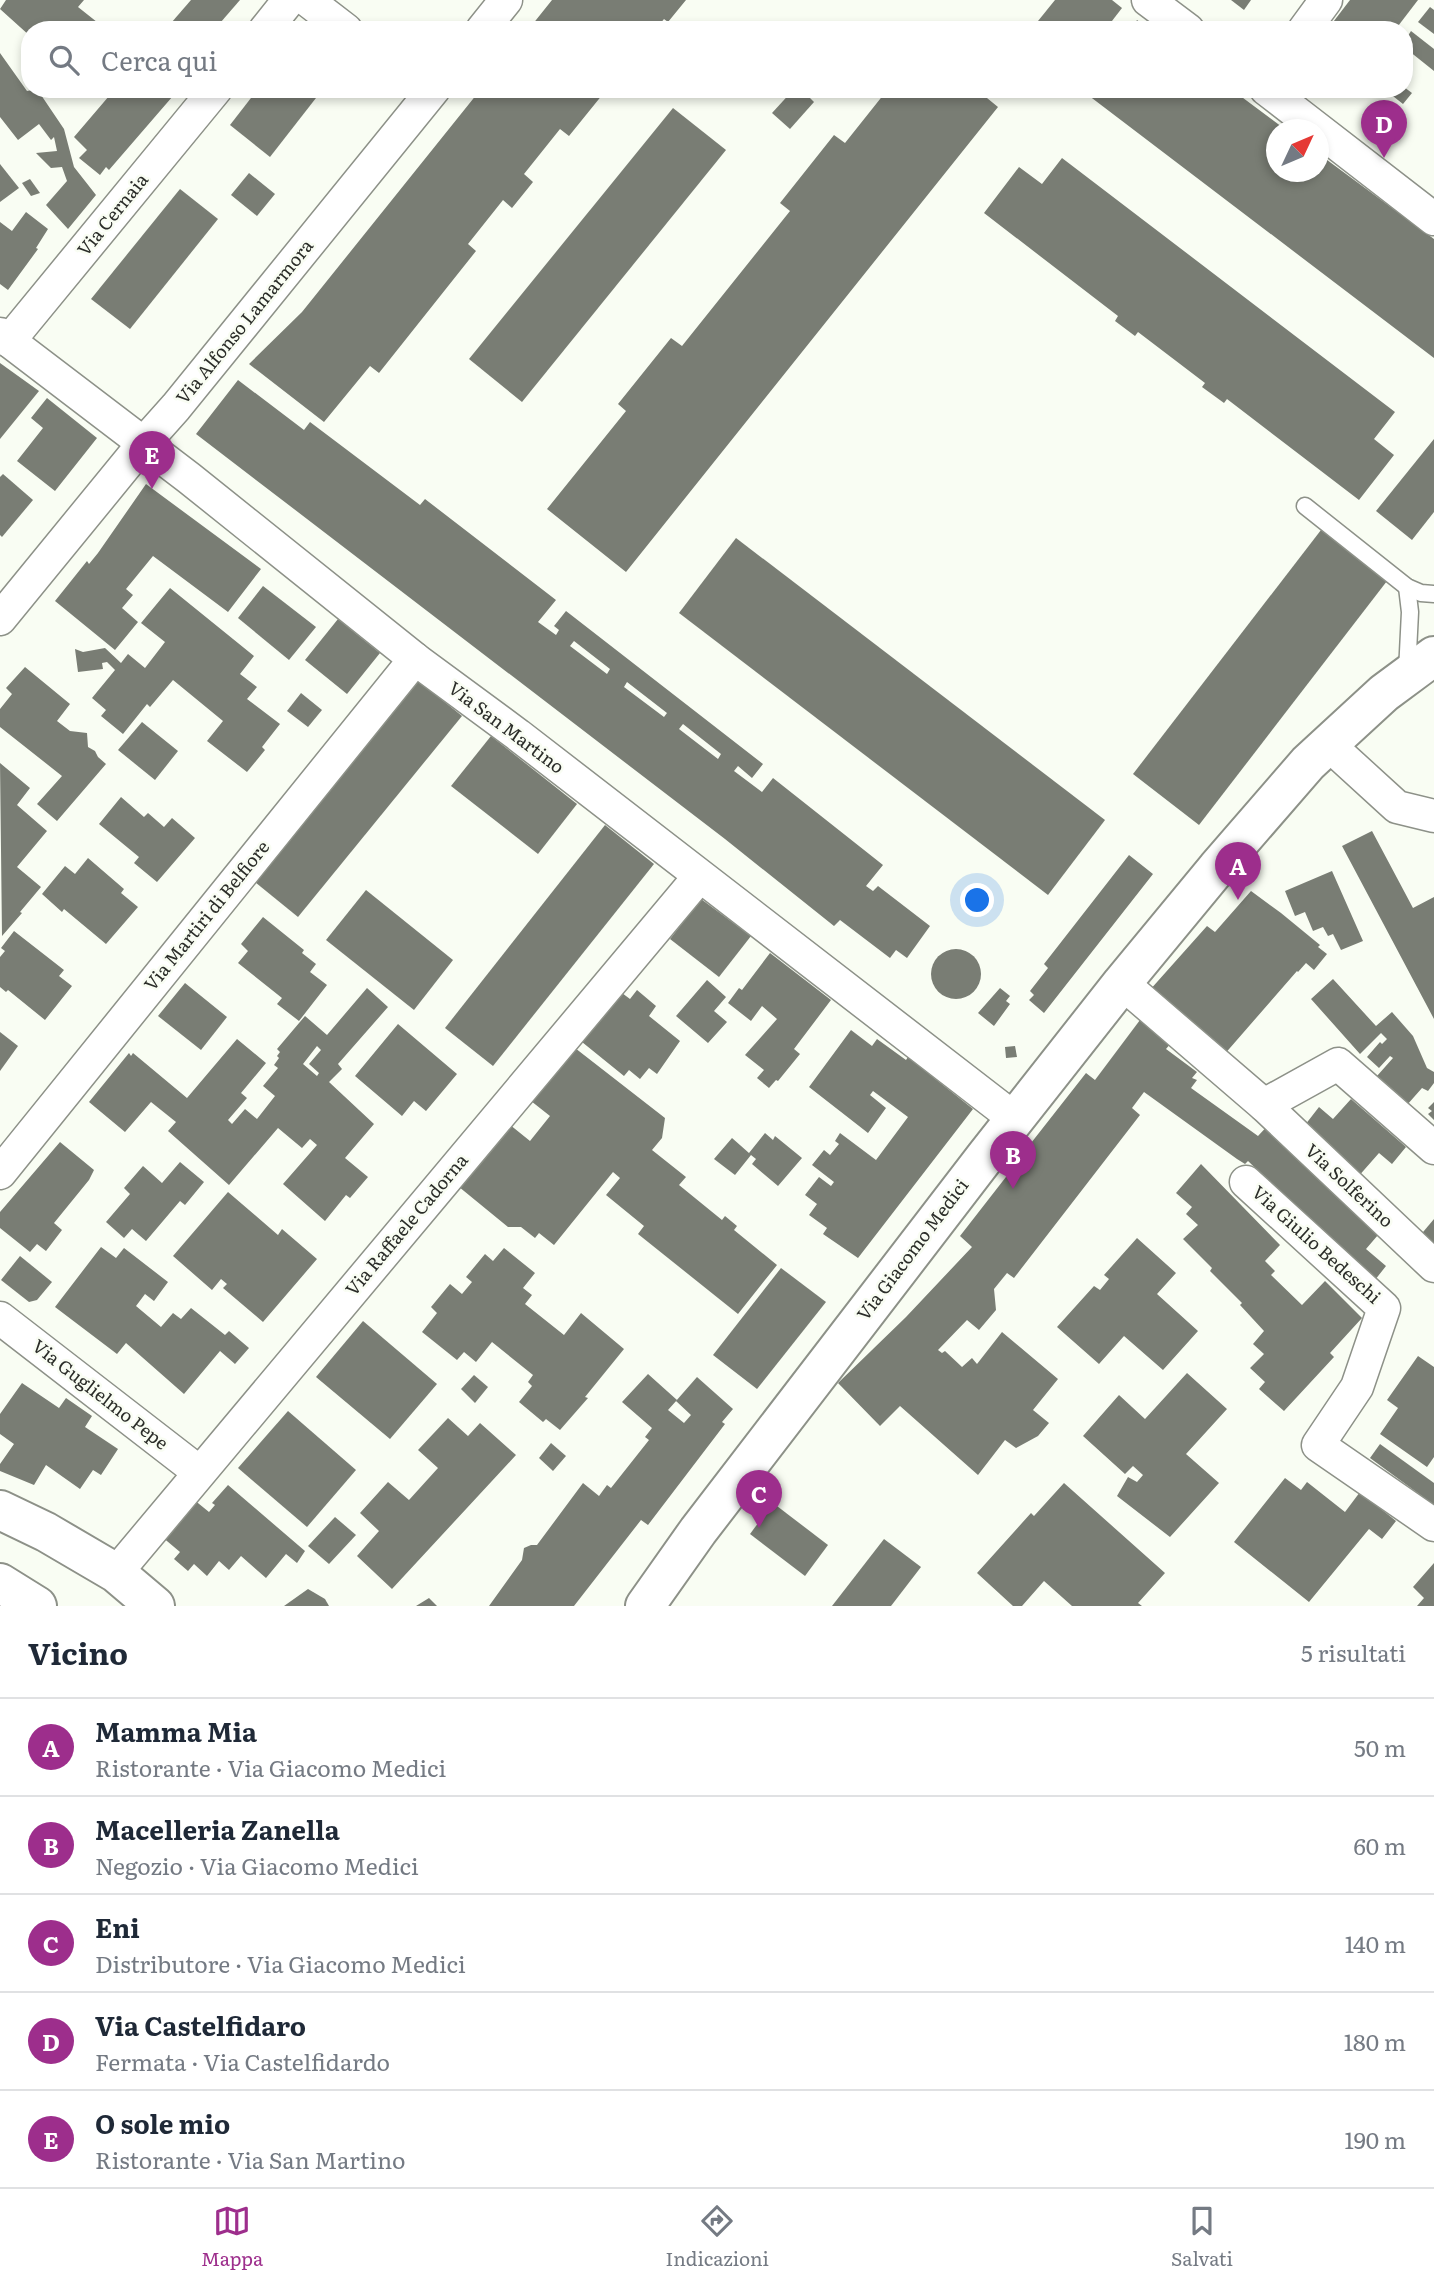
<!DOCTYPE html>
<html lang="it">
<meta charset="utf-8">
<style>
body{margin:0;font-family:Literata,serif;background:#f2f2f3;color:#1f2937}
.compass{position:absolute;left:1266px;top:119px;width:63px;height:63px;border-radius:50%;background:#fff;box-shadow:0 4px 10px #0003;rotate:46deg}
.you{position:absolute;left:978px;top:901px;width:24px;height:24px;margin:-18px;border:5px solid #fff;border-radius:50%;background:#1a73e8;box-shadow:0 0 0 10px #1a73e833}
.badge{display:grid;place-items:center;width:46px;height:46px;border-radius:50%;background:#9d2e8c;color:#fff;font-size:23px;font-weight:700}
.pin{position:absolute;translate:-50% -58px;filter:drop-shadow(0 2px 4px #0008)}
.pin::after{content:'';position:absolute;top:37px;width:24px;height:21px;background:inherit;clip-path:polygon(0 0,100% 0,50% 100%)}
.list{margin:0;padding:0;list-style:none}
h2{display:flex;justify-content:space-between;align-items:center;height:91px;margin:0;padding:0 28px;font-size:30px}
h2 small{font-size:23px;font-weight:400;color:#747a83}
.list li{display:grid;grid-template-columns:46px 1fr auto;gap:21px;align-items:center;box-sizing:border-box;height:98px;padding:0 28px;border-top:2px solid #e0e1e3}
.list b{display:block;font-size:26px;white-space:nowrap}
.list p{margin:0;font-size:23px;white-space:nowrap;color:#747a83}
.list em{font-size:23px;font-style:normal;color:#747a83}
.icon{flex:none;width:38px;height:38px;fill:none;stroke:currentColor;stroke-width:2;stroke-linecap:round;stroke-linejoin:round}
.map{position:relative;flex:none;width:1434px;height:1606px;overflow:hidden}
.search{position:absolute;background:#fff;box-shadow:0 4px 10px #0003;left:21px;right:21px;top:21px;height:77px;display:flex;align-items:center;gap:18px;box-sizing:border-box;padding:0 24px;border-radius:28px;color:#747a83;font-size:26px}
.sheet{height:581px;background:#fff}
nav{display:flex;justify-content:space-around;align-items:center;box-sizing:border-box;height:98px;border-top:2px solid #e0e1e3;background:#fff;font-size:19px;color:#747a83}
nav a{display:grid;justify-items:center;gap:4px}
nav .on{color:#9d2e8c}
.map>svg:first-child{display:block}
</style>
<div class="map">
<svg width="1434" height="1606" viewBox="0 0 1434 1606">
<rect width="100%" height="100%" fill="#f9fdf3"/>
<g fill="#797d74" fill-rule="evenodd">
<polygon points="6,0 84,0 78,7 107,30 30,30 30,36 0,9"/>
<polygon points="191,0 240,0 214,30 165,30"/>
<polygon points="552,0 686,0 668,22 664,19 655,30 528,30"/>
<polygon points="1055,0 1112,0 1122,8 1105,30 1049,30 1038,21"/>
<polygon points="1231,0 1251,0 1244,10"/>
<polygon points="1350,0 1418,0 1395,30 1327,30"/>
<polygon points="1430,7 1434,10 1434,34 1418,22"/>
<polygon points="317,14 337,30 305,30"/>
<polygon points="1137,20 1150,30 1131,30"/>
<polygon points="1114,23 1124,30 1109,30"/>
<polygon points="1411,31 1434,49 1434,71 1404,47 1404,42"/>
<polygon points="0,53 27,91 37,89 64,129 74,167 96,195 68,229 46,205 67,181 62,167 51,168 36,153 57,151 54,137 51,140 39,124 18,140 0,117"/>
<polygon points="1404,87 1412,93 1403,104 1384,89 1404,89"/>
<polygon points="115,89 179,89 109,170 106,167 100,175 79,158 87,150 74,137"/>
<polygon points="258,89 323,89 270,157 230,125"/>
<polygon points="481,89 607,89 569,136 560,129 524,174 533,182 512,208 503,200 468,244 476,251 379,373 370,366 324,422 249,364 302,312"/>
<polygon points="794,89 801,89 814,102 790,129 772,113"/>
<polygon points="888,89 976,89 998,107 626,572 547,509 626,411 618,404 671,338 682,346 790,211 780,203 834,135 845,143"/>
<polygon points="1086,89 1231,89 1286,130 1276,130 1276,172 1319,172 1319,154 1434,239 1434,358 1084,92"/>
<polygon points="673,108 726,150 522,402 469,359"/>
<polygon points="1062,158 1395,412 1374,439 1394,455 1359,500 1227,399 1224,403 1202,387 1205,383 1138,332 1135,336 1115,321 1118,316 984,213 1019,167 1042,184"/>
<polygon points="0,164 19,188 0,202"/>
<polygon points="249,173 275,194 257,216 231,195"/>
<polygon points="30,179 40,193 31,196 22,183"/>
<polygon points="180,189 218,219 130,329 91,299"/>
<polygon points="26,212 48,229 36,248 38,249 8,290 0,284 0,222 12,231"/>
<polygon points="0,363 39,391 0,439"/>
<path d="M238 380 304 430 310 422 420 505 425 499 556 600 538 622 556 635 559 630 554 626 566 611 763 764 752 778 738 766 734 771 762 792 773 778 883 865 866 886 873 891 878 886 930 926 907 958 896 950 890 958 840 920 834 926 725 839 196 434ZM574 641 610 669 607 674 570 646ZM627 682 667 713 664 717 624 687ZM683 724 721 754 718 759 679 729Z"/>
<polygon points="47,398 97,438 55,491 17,461 43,428 31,418"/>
<polygon points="1434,439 1434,512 1412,540 1376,511"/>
<polygon points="3,474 33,500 2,537 0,535 0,477"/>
<polygon points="146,484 261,569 228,612 153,556 126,589 133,595 122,608 138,622 115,650 55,601 87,561 89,564 98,553"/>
<polygon points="1321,530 1387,581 1199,825 1133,774"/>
<polygon points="736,538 1105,820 1048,895 679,613"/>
<polygon points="263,586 316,627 289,660 238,618"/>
<polygon points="170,588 254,656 240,674 257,687 247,699 280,724 262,747 265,750 247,772 207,741 223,721 173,680 150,707 147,704 123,734 101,716 106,710 92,698 115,670 107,662 102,663 103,669 78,672 75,649 83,652 105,648 121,663 128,654 145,668 165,642 141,623"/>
<polygon points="338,619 380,653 347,694 305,660"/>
<polygon points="25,667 70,704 57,721 70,731 87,733 88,747 95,751 98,757 106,764 57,821 37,804 62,776 0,727 0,709 12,694 6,688"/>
<polygon points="414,677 462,716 298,917 250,878"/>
<polygon points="301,693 322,710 308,727 287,711"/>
<polygon points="142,722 178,751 155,780 118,750"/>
<polygon points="491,736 577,804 538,854 451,786"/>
<polygon points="0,763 30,788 17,805 47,831 17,867 41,887 20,912 22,913 2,936"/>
<polygon points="121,797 144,817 148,813 164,827 172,818 195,838 157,882 134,863 139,857 99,824"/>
<polygon points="605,825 654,864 493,1066 445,1028"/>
<polygon points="1372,831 1413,908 1434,897 1434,1019 1342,846"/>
<polygon points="1129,855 1153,874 1044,1013 1029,1000 1034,995 1030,991 1048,968 1044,964"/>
<polygon points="88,858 124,889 121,893 138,907 106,944 64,909 62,912 42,894 65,866 75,874"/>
<polygon points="1332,871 1363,941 1341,950 1333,934 1328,936 1323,927 1313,931 1305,912 1295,916 1285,891"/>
<polygon points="366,890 453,960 414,1010 326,940"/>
<polygon points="1251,891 1281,913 1320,945 1318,947 1327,954 1314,970 1306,963 1298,972 1297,971 1223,1056 1149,991 1207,926 1215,932"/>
<polygon points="701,899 751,936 719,977 670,939"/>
<polygon points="263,917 304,950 302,953 316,964 310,972 327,985 299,1021 277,1004 282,998 238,963 248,951 241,944"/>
<polygon points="14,931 64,970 59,976 72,986 45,1020 8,990 6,992 0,987 0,957 5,951 1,948"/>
<circle cx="956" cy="974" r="25"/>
<polygon points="770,953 831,1000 794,1049 800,1054 778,1081 776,1080 769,1088 757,1078 764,1070 745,1055 777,1019 762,1006 751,1021 728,1003 739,988 742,990"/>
<polygon points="1333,979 1376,1026 1392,1012 1413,1036 1427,1068 1434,1072 1434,1083 1428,1091 1422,1088 1399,1114 1369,1085 1393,1058 1390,1056 1379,1068 1367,1057 1380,1042 1382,1044 1387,1039 1381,1033 1360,1054 1311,999"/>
<polygon points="707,980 726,997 714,1011 727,1022 708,1043 676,1016"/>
<polygon points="185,983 227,1017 201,1050 158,1016"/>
<path d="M367 988 388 1007 338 1064 342 1069 329 1082 374 1124 345 1158 368 1177 350 1198 346 1195 325 1221 283 1184 317 1145 310 1139 302 1148 278 1128 229 1185 168 1131 176 1122 151 1102 125 1132 89 1102 129 1053 131 1056 133 1053 187 1098 237 1039 266 1063 241 1093 247 1098 228 1120 232 1124 245 1109 257 1119 275 1096 263 1086 278 1068 274 1065 279 1058 277 1056 280 1052 277 1049 305 1016 327 1035ZM317 1046 321 1050 309 1064 319 1073 317 1076 303 1064Z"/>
<polygon points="1000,988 1010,996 1006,1001 1010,1004 994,1026 978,1013"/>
<polygon points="637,990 656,1006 649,1016 680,1041 657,1074 649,1068 640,1079 629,1070 624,1076 582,1042 622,993 630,999"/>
<polygon points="1140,1020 1171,1043 1166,1049 1197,1072 1192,1078 1197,1080 1191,1088 1258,1136 1272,1121 1384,1228 1366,1249 1386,1266 1371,1285 1317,1227 1248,1161 1245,1164 1237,1159 1144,1092 1132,1108 1140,1115 1014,1278 1007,1273 994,1289 996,1310 979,1330 967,1320 938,1350 942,1353 945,1351 962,1367 972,1358 977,1364 1002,1332 1058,1379 1033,1410 1049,1423 1038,1436 1016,1448 1005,1440 978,1475 900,1406 880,1426 838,1383 906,1317 972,1247 960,1236 1020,1159 1025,1163 1030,1157 1024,1152 1086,1073 1095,1080"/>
<polygon points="398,1024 457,1074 426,1111 414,1101 402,1116 355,1076"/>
<polygon points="851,1030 872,1046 877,1039 906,1060 908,1057 973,1109 858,1258 823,1234 827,1228 809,1215 817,1204 805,1195 819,1177 831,1186 834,1182 812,1165 824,1150 830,1155 839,1144 835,1141 840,1133 876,1160 908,1117 873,1091 870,1095 886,1108 868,1133 809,1087"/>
<polygon points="0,1032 18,1046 0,1071"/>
<polygon points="1015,1046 1017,1057 1006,1058 1005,1047"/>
<polygon points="575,1048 665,1118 662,1138 652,1150 686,1177 679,1185 722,1220 725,1216 737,1226 734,1230 777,1265 738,1314 638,1234 644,1226 606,1195 620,1178 613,1172 554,1245 539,1233 535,1238 521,1227 508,1227 453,1182 504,1120 530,1141 550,1116 531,1101"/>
<polygon points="1351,1099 1406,1147 1392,1164 1379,1153 1357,1178 1337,1160 1341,1156 1305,1125 1319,1107 1333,1119"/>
<polygon points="1434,1102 1434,1120 1428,1114 1432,1111 1428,1108"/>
<polygon points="765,1133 773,1140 775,1136 802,1158 778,1186 752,1164 756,1159 751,1155 735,1175 714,1159 732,1138 749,1153"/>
<polygon points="60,1142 94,1170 89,1180 54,1223 62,1230 46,1251 37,1244 30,1252 0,1228 0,1212"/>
<polygon points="180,1162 204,1182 185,1205 180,1201 146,1241 132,1229 124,1238 106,1222 130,1194 124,1188 143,1166 162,1183"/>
<polygon points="1201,1164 1280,1245 1265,1261 1275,1271 1271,1275 1302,1305 1325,1281 1362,1318 1330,1353 1334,1357 1284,1411 1259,1389 1265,1382 1250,1368 1264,1354 1253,1344 1264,1331 1240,1305 1242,1303 1210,1271 1212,1268 1183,1239 1198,1225 1186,1214 1192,1207 1176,1193"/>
<polygon points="228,1192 278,1235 282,1229 317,1259 263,1322 223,1288 227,1284 221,1279 212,1290 173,1256"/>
<polygon points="1434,1219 1434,1253 1418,1238"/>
<polygon points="1137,1238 1176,1273 1157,1294 1198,1331 1163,1370 1124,1336 1099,1364 1057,1327 1094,1286 1100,1290 1109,1279 1104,1275"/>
<polygon points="101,1247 116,1258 124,1248 168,1282 154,1301 145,1294 136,1306 161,1327 173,1313 181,1319 191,1308 225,1335 229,1331 249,1348 235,1364 220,1351 184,1394 126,1343 117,1354 55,1307"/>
<polygon points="504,1248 535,1273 523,1288 532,1295 525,1304 564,1335 581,1313 624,1349 585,1397 588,1398 560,1430 546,1419 543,1422 519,1402 532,1386 528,1382 533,1375 492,1342 476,1362 464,1352 457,1360 422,1332 437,1313 431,1307 450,1284 462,1294 472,1282 466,1277 485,1254 493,1261"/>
<polygon points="20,1256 52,1282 37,1300 29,1302 1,1280"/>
<polygon points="781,1268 826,1302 757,1389 713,1355"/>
<polygon points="363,1321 437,1384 390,1439 316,1377"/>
<polygon points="1418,1356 1434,1367 1434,1457 1427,1467 1380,1434 1398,1408 1387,1400"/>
<polygon points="1187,1373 1227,1409 1186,1454 1219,1483 1170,1537 1117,1496 1128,1477 1137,1482 1143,1475 1133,1466 1125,1474 1083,1436 1119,1395 1145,1419"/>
<polygon points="648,1374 677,1400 668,1410 684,1423 691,1415 676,1401 697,1377 733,1409 722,1422 725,1424 648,1525 641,1520 574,1606 489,1606 522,1560 524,1548 531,1545 537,1545 583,1483 599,1496 607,1485 611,1488 649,1440 645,1437 652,1428 622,1402"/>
<polygon points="474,1375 488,1387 475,1403 461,1389"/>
<polygon points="22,1383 59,1408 66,1398 92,1416 85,1427 118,1449 101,1475 93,1470 80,1489 46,1465 34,1485 0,1471 0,1464 14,1444 0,1434 0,1414"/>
<polygon points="288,1411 356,1470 307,1527 238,1468"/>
<polygon points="448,1418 468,1436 480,1423 516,1455 392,1589 357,1556 379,1531 360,1513 388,1482 409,1500 438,1468 418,1450"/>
<polygon points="551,1443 566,1456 553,1471 539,1458"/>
<polygon points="1380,1444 1434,1483 1434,1505 1370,1458"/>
<polygon points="1285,1478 1301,1490 1307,1482 1345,1512 1360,1492 1396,1521 1382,1539 1369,1529 1309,1602 1234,1542"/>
<polygon points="1064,1483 1165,1573 1138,1603 1142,1606 1072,1606 1044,1581 1022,1606 1013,1606 977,1573 1031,1513 1034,1516"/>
<polygon points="228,1485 305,1551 297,1563 286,1554 266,1578 241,1556 229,1570 219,1561 207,1576 194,1564 188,1571 174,1559 180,1552 161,1536 193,1499 209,1512 215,1505 212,1503"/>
<polygon points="773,1503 828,1545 805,1576 750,1534"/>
<polygon points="335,1517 356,1535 329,1564 308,1546"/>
<polygon points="884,1539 921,1567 891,1606 832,1606"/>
<polygon points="1434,1563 1434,1606 1417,1606 1424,1598 1413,1587"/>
<polygon points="308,1589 325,1599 329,1606 284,1606"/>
<polygon points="429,1598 437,1606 416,1606"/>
</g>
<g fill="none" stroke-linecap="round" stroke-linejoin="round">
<g stroke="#8d9188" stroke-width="19">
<g id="lane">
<polyline points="1305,506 1407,587 1421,593 1434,594"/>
<polyline points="1407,672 1410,612 1407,587"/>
</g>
</g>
<g stroke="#8d9188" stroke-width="35">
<g id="street">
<polyline points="307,0 346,30"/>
<polyline points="1148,0 1188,30"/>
<polyline points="265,30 289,0"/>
<polyline points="482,30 506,0"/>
<polyline points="1304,30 1326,0"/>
<polyline points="1266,89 1434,219"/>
<polyline points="0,334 189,478 415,659 518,735 1015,1119"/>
<polyline points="9,341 216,89"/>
<polyline points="0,619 143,444 176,407 434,89"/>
<polyline points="1328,744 1397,807 1434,816"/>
<polyline points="1122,983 1264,1105 1434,1266"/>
<polyline points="1264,1105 1338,1064 1434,1148"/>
<polyline points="0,1173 415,659"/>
<polyline points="1246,1182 1384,1308 1357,1387 1318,1445 1434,1525"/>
<polyline points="0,1318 199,1472"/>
<polyline points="116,1573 699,877"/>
</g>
</g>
<g stroke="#8d9188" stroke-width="42">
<g id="secondary">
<polyline points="0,1510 46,1532 116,1573 155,1606"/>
<polyline points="0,1583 37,1606"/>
<polyline points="645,1606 698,1531 985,1157 1122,983 1217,868 1308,763 1384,693 1434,656"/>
</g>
</g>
<use href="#lane" stroke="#fff" stroke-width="16"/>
<use href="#street" stroke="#fff" stroke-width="32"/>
<use href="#secondary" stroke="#fff" stroke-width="38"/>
</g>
<g text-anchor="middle" stroke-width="5" stroke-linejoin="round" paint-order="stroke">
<g font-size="18" fill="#2b2d29" stroke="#f9fdf3">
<text transform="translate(113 215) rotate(-51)" y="6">Via Cernaia</text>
<text transform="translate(245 322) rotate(-51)" y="6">Via Alfonso Lamarmora</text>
<text transform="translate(506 728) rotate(37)" y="6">Via San Martino</text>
<text transform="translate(207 916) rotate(-51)" y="6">Via Martiri di Belfiore</text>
<text transform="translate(1349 1186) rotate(43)" y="6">Via Solferino</text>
<text transform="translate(407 1225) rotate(-50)" y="6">Via Raffaele Cadorna</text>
<text transform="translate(1316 1245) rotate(42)" y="6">Via Giulio Bedeschi</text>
<text transform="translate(913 1250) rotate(-53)" y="6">Via Giacomo Medici</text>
<text transform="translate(100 1395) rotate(38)" y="6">Via Guglielmo Pepe</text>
</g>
</g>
</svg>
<svg class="compass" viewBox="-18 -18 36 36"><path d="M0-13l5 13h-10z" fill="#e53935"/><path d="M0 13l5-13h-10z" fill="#747a83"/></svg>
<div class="you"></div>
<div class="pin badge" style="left:1238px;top:900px">A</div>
<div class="pin badge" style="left:1013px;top:1189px">B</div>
<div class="pin badge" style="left:759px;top:1528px">C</div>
<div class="pin badge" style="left:1384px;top:158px">D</div>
<div class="pin badge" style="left:152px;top:489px">E</div>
<div class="search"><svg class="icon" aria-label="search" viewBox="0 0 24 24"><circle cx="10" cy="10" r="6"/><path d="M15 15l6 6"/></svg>Cerca qui</div>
</div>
<section class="sheet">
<h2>Vicino<small>5 risultati</small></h2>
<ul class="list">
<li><span class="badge">A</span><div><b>Mamma Mia</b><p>Ristorante · Via Giacomo Medici</p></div><em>50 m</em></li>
<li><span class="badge">B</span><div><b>Macelleria Zanella</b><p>Negozio · Via Giacomo Medici</p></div><em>60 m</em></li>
<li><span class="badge">C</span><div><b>Eni</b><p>Distributore · Via Giacomo Medici</p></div><em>140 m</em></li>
<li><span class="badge">D</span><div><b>Via Castelfidaro</b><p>Fermata · Via Castelfidardo</p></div><em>180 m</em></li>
<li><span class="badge">E</span><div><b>O sole mio</b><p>Ristorante · Via San Martino</p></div><em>190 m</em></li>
</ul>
</section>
<nav>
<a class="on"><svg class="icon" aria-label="map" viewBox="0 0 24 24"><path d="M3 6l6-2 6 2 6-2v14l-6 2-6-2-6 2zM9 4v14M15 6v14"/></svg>Mappa</a>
<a><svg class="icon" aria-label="directions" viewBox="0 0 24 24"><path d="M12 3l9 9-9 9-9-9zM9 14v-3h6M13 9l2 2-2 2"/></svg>Indicazioni</a>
<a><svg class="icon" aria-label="saved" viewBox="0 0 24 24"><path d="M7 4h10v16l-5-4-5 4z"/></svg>Salvati</a>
</nav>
